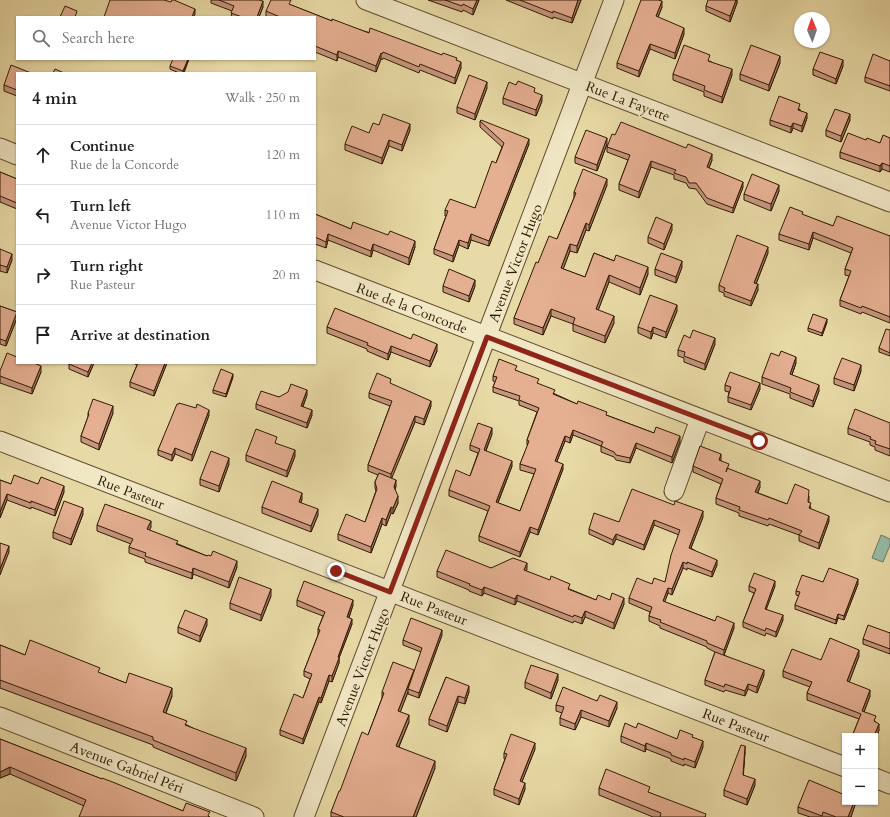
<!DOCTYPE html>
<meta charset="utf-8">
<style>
body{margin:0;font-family:Cardo,serif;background:#f6f6f6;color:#202124}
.controls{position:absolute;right:12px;bottom:12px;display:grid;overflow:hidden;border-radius:0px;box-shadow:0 1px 3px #0004}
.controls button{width:36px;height:36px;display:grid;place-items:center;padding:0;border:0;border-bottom:1px solid #e0e0e0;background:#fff;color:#202124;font:20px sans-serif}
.compass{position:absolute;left:794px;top:12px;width:36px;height:36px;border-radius:50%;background:#fff;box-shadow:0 1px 3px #0004;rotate:358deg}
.stop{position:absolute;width:12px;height:12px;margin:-9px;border:3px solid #8f2418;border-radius:50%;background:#fff}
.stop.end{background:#8f2418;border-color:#fff;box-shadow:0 1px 4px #0008}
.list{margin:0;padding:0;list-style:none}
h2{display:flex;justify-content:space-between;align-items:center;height:52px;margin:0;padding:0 16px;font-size:17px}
h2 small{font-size:13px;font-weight:400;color:#757577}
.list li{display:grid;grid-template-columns:26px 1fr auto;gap:12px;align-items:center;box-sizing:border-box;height:60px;padding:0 16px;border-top:1px solid #e0e0e0}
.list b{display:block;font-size:15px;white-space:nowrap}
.list p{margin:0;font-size:13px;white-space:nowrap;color:#757577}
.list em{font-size:13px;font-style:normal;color:#757577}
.icon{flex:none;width:22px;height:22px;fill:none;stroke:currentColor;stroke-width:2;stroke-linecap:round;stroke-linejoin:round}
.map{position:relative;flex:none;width:890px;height:817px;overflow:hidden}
.search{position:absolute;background:#fff;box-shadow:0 1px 3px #0004;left:16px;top:16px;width:300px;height:44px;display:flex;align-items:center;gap:10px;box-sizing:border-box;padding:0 14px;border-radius:0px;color:#757577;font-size:15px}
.panel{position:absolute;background:#fff;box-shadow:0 1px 3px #0004;left:16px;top:72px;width:300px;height:292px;border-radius:0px}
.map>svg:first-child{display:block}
</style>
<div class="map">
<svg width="890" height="817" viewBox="0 0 890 817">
<rect width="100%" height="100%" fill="#e8daa6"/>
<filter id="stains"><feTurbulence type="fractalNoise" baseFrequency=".005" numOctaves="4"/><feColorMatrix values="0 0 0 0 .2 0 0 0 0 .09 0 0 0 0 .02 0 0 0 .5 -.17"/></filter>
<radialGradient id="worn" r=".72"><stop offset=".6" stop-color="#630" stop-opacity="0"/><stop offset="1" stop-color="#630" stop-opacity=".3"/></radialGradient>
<polygon fill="#97bba5" stroke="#6e7b64" points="881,535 890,539 890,545 883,562 872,558"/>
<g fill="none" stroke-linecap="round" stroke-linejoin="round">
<g stroke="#5f4a2b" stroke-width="21">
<g id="minor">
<polyline points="366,0 890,202"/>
<polyline points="0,148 17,155"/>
<polyline points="315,270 890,492"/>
<polyline points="0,441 845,767"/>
<polyline points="674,491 700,419"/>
<polyline points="0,717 254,817"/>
<polyline points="875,778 890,784"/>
<polyline points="304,817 614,0"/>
</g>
</g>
<use href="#minor" stroke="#f0e7c5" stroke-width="19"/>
</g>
<g fill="#c5967e" stroke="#311a02">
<polygon points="211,0 259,0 263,7 259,17 231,17 232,11 211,3"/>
<polygon points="428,0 479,0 473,15 463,10 462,12"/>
<polygon points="506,0 581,0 572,23 553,17 553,19"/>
<polygon points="737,0 737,3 730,22 706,11 706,6"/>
<polygon points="291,5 332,21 457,60 461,68 455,84 420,70 419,73 383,58 382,60 381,59 376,72 338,57 337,61 315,52 315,17 266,17 266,11"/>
<polygon points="662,7 658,17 684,34 675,59 650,49 639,77 617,68 617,63"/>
<polygon points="189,59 184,73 179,73 170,69 170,66"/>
<polygon points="710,61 732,75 722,103 704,96 704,92 673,80 673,74"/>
<polygon points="890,61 890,91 865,82 865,77"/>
<polygon points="780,63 769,91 740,80 740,74"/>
<polygon points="843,66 836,84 813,75 813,69"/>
<polygon points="17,73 17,96 4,91 4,85"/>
<polygon points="487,88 475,120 457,113 457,107"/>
<polygon points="535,93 542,101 536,116 503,104 503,98"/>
<polygon points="800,109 800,110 807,118 802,132 793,128 791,133 770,125 770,120"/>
<polygon points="850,120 841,142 826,136 826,130"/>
<polygon points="480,121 529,144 489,246 471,240 468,249 459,245 453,262 434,254 434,249 446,216 445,216 445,210 475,208 496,163 502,147 480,127"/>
<polygon points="379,125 410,130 402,151 389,146 382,164 345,150 345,144 369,133"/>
<polygon points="890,138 890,172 882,169 880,172 840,158 840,152 866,140 880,143"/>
<polygon points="607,144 597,171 575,163 575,157"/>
<polygon points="607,147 712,160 709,168 743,187 733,213 707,204 696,189 689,188 686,183 674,179 674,175 651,167 639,198 619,190 619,184 628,160 607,152"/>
<polygon points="0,172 17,179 17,209 0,202"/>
<polygon points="607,185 589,231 586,230 577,253 570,251 563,269 585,277 594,253 648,274 640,295 609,282 598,310 614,323 605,343 573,331 573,324 551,316 543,335 514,324 514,318 538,263 557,239 574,198 574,192"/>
<polygon points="779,191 771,211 744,200 744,194"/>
<polygon points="315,214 351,229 415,247 409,265 373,250 371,257 328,240 326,248 315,244"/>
<polygon points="803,215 833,226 890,236 890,323 862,312 861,314 840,306 840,300 849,276 845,275 845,269 851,253 813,238 809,250 779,240 779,234"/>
<polygon points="672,230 664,250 648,243 648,237"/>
<polygon points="0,249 12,260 7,273 0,271"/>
<polygon points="768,253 756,284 758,290 751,306 724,296 724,293 719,291 719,285"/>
<polygon points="682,267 676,283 655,275 655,269"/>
<polygon points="443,286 475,286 469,302 443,292"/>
<polygon points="0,306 17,312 17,318 6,346 0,344"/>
<polygon points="677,311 666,338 653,333 651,339 638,333 638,327"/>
<polygon points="827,322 822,336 808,331 808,328"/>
<polygon points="327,327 437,351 430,367 391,352 388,360 367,351 367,349 327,333"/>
<polygon points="890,330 890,356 879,352 879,348"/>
<polygon points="690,338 715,344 705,370 684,362 684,358 678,356 678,350"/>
<polygon points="779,356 796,363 792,375 819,391 813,407 790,398 790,394 762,384 762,377"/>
<polygon points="94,363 88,377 69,369 69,364"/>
<polygon points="133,363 167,363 154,396 130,387 130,382 137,365"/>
<polygon points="0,371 41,372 32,394 0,383"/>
<polygon points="517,371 555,394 577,404 654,433 680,442 672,463 636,448 630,463 616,460 614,457 601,452 601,446 573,435 570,443 565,441 557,461 563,469 538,535 530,532 520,557 479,541 479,536 488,511 449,496 449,490 470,476 478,453 470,450 470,445 492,434 486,451 512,466 498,503 520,511 534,474 520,470 520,464 528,445 527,445 527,440 537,412 519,405 519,401 493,392 493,387 495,382 493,381 493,376"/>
<polygon points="861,371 854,391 834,384 834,378"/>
<polygon points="233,377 226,397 213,393 213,390"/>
<polygon points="391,384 431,406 424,425 415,422 391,478 396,486 395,490 398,503 393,514 391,513 386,526 382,524 371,553 338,540 338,534 365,522 376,491 375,488 375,482 378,475 368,471 368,465 390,406 369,398 369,393"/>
<polygon points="725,385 760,389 751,410 728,402 728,397 729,392 725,391"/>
<polygon points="307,395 303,407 312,415 307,428 256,409 256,404 279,397"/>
<polygon points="179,404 209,415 192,461 175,454 172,461 158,455 158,450"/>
<polygon points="88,413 113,413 99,450 81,442 81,436 88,417"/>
<polygon points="890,423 890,456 875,450 875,447 870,445 870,442 848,434 848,428"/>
<polygon points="277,444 295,456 287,477 246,461 246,455"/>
<polygon points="721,460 721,461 729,469 760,487 758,493 787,504 809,496 809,502 811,509 829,521 819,549 799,541 799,535 769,524 768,526 739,516 739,513 716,504 716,498 721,484 693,472 693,466"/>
<polygon points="229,464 219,492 200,485 200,479"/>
<polygon points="0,480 11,484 38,484 64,492 55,516 31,507 31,509 7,500 0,518"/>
<polygon points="302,499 301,503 318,515 311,532 262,513 262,507"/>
<polygon points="83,514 71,545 53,538 53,532"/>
<polygon points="703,517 691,548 717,565 712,577 687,568 687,570 683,568 672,595 668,593 664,602 734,628 724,655 764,675 757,693 748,689 745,696 725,690 724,692 705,685 705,680 715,652 707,648 707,647 660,628 660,626 649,621 649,616 650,612 629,603 629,598 652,584 665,582 679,535 654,525 644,550 616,539 613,545 589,534 589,529 619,522"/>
<polygon points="97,525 151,527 149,530 178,544 207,556 237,567 229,588 193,574 192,579 145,562 145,559 129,553 129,547 131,544 97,531"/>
<polygon points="491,568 527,569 526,571 596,600 610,600 624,604 614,629 585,617 582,624 574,621 573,623 517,601 515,605 484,593 482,596 469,591 469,590 437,577 437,571"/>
<polygon points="823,582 858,584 844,620 838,618 836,624 795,609 795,605 799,596 796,595 796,591"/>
<polygon points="749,586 775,586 766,609 783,620 776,637 766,633 765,636 743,627 743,622 754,593 749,591"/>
<polygon points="271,596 261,621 230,609 230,603"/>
<polygon points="297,600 353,605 349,618 352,624 339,658 339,663 332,682 329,681 321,703 319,702 303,744 280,735 280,730 303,698 310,679 304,676 304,671 318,635 318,629 323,616 297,606"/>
<polygon points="207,625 200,642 178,633 178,627"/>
<polygon points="890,633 890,654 863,644 863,639"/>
<polygon points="442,635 419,698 408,694 408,692 400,712 409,722 399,747 435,768 416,817 331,817 331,812 368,735 382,698 382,692 414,673 421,652 403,645 403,640"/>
<polygon points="0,645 25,655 100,673 126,683 172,696 166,713 187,725 246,756 236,781 153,747 153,745 0,688"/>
<polygon points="859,656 849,682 870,696 864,712 876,722 879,730 875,741 875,736 853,736 853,734 859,719 807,700 807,693 810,687 783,677 783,671 821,660"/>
<polygon points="446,677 469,692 465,704 458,702 447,732 429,725 429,719"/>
<polygon points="558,680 551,699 525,688 525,682"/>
<polygon points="597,701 617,708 609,727 581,717 575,730 560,725 560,718 562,713 556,711 556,705"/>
<polygon points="636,728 677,739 693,738 703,747 695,768 684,764 684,766 671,761 671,759 646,749 645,752 621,742 621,736"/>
<polygon points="0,739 183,811 210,817 84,806 10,774 0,778"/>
<polygon points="535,749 522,781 525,789 519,805 494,795 494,789 505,759 504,759 504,753"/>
<polygon points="745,752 743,775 755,785 747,805 724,796 724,790"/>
<polygon points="599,788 650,793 706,817 653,817 599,795"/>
<polygon points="855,802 855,805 851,817 810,817 798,813 798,807"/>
</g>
<g fill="#a07a66" stroke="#311a02">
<polygon points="477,0 479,0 473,15 473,9"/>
<polygon points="578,0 581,0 572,23 572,18"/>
<polygon points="736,0 737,0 737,3 730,22 730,16"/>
<polygon points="263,1 263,7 259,17 257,17"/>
<polygon points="662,1 662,7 656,22 656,16"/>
<polygon points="195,9 195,14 194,17 192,17"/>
<polygon points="684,28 684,34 675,59 675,53"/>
<polygon points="650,44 650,49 639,77 639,71"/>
<polygon points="338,51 338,57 337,61 337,55"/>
<polygon points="381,53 381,59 376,72 376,66"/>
<polygon points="780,56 780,63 769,91 769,85"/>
<polygon points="188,59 189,59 183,73 183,71"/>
<polygon points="843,60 843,66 836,84 836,79"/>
<polygon points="461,62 461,68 455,84 455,78"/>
<polygon points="732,69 732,75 722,103 722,97"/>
<polygon points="487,82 487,88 475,120 475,114"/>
<polygon points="542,95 542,101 536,116 536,110"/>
<polygon points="807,113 807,118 802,132 802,126"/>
<polygon points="850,114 850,120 841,142 841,136"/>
<polygon points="793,123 793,128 791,133 791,127"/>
<polygon points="410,124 410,130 402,151 402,145"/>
<polygon points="607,138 607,144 597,171 597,165"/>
<polygon points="529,139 529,144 489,246 489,241"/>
<polygon points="389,140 389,146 382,164 382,158"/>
<polygon points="712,154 712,160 707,173 707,167"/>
<polygon points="651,161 651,167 639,198 639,192"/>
<polygon points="882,163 882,169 880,172 880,166"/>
<polygon points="607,179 607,185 589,231 589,225"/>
<polygon points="743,182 743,187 733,213 733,208"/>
<polygon points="779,185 779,191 771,211 771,204"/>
<polygon points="586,223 586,230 577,253 577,246"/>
<polygon points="672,224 672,230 664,250 664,244"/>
<polygon points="813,232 813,238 809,250 809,244"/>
<polygon points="328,234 328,240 326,248 326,242"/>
<polygon points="471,234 471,240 468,249 468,243"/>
<polygon points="459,240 459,245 453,262 453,256"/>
<polygon points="415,241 415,247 409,265 409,258"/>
<polygon points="373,244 373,250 371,257 371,251"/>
<polygon points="570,244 570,251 561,275 561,268"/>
<polygon points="768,247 768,253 754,289 754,283"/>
<polygon points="12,254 12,260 7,273 7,267"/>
<polygon points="682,261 682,267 676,283 676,277"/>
<polygon points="648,267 648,274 640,295 640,288"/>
<polygon points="609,275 609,282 596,316 596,309"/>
<polygon points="475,280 475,286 469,302 469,296"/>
<polygon points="758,284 758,290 751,306 751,301"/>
<polygon points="677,305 677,311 666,338 666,332"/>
<polygon points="551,309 551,316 543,335 543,328"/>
<polygon points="17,312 17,318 6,346 6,341"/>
<polygon points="614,316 614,323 605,343 605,336"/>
<polygon points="827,319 827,322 822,336 822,333"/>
<polygon points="653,327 653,333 651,339 651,332"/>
<polygon points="715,338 715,344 705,370 705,364"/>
<polygon points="437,344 437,351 430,367 430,361"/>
<polygon points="391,346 391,352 388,360 388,354"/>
<polygon points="796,357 796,363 790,380 790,374"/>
<polygon points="92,363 94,363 88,377 88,372"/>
<polygon points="165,363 167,363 154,396 154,391"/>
<polygon points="861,365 861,371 854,391 854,385"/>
<polygon points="41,366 41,372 32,394 32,388"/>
<polygon points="233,374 233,377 226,397 226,394"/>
<polygon points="760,383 760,389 751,410 751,405"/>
<polygon points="819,385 819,391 813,407 813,401"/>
<polygon points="307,390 307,395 301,411 301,406"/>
<polygon points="431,401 431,406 424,425 424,419"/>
<polygon points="113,406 113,413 99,450 99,444"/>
<polygon points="209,410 209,415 192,461 192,455"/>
<polygon points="312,410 312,415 307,428 307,423"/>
<polygon points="415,416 415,422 391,480 391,474"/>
<polygon points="492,428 492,434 484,455 484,450"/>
<polygon points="573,430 573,435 570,443 570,438"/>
<polygon points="565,436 565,441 555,466 555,461"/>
<polygon points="680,436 680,442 672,463 672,457"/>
<polygon points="636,443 636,448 630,463 630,458"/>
<polygon points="175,448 175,454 172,461 172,455"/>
<polygon points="295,450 295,456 287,477 287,471"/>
<polygon points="721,454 721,460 719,466 719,460"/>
<polygon points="229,458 229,464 219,492 219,486"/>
<polygon points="512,461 512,466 496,507 496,502"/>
<polygon points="563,464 563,469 538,535 538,530"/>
<polygon points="396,480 396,486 394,493 394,487"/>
<polygon points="760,481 760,487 755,498 755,492"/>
<polygon points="64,486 64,492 55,516 55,510"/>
<polygon points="302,493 302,499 299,508 299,502"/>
<polygon points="7,494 7,500 0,518 0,512"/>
<polygon points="398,496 398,503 393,514 393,508"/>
<polygon points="391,507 391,513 386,526 386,520"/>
<polygon points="83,508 83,514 71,545 71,539"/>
<polygon points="318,509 318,515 311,532 311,526"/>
<polygon points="703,511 703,517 689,553 689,548"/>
<polygon points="829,516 829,521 819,549 819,543"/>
<polygon points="382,518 382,524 371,553 371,547"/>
<polygon points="654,520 654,525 644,550 644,545"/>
<polygon points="151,521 151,527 147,535 147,529"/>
<polygon points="530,527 530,532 520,557 520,552"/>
<polygon points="616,534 616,539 613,545 613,540"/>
<polygon points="9,546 9,552 0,575 0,569"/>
<polygon points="717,560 717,565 712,577 712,572"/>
<polygon points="237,561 237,567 229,588 229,582"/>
<polygon points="683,562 683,568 672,595 672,589"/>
<polygon points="527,563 527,569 524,576 524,570"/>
<polygon points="193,568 193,574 192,579 192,573"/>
<polygon points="858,579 858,584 844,620 844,616"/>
<polygon points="775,581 775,586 765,613 765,609"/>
<polygon points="484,587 484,593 482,596 482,590"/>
<polygon points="668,588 668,593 663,607 663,601"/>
<polygon points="271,589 271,596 261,621 261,615"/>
<polygon points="517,595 517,601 515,605 515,599"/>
<polygon points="624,598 624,604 614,629 614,623"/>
<polygon points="353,600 353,605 347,622 347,617"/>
<polygon points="585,611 585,617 582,624 582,618"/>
<polygon points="838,614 838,618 836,624 836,620"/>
<polygon points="783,615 783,620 776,637 776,632"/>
<polygon points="207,619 207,625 200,642 200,636"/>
<polygon points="352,619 352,624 339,658 339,663 332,682 332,676 338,657"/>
<polygon points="734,623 734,628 724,655 724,650"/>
<polygon points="442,630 442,635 419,698 419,693"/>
<polygon points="859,650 859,656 847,688 847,681"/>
<polygon points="414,670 414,677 408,689 408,692 398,718 398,711"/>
<polygon points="764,670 764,675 757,693 757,687"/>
<polygon points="558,674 558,680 551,699 551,693"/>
<polygon points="329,675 329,681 321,703 321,698"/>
<polygon points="748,684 748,689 745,696 745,691"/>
<polygon points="469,686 469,692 465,704 465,698"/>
<polygon points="172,688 172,696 163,720 163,712"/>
<polygon points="870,690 870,696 862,717 862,711"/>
<polygon points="458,696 458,702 447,732 447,726"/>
<polygon points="319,697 319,702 303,744 303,739"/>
<polygon points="617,702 617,708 609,727 609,721"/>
<polygon points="581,710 581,717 575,730 575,724"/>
<polygon points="409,715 409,722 396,753 396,746"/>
<polygon points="879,724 879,730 875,741 875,736 874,736"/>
<polygon points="703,741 703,747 695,768 695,762"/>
<polygon points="535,743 535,749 520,787 520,781"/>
<polygon points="646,743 646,749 645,752 645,746"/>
<polygon points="745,746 745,752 743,781 743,775"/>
<polygon points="246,748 246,756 236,781 236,773"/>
<polygon points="435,761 435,768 416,817 413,817"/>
<polygon points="10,767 10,774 0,778 0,772"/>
<polygon points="755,779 755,785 747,805 747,799"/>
<polygon points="525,783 525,789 519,805 519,799"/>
<polygon points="854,802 855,802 855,805 851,817 848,817"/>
</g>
<g fill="#e5af92" stroke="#311a02">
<polygon points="110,0 164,0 171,2 172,0 174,0 195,9 192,17 104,17"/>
<polygon points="219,0 259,0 263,1 257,17 242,17 231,13 234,6"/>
<polygon points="271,0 291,0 289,4 332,21 332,19 369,33 370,28 442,55 443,53 457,58 456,60 461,62 455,78 420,64 419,67 383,52 382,54 381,53 376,66 338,51 337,55 315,46 315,17 280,17 266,11"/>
<polygon points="445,0 477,0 473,9 463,4 462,6"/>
<polygon points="520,0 578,0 572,18 553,11 553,13"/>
<polygon points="641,0 658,0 662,1 656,16 684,28 675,53 650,44 639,71 617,63"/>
<polygon points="708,0 736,0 730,16 706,6"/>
<polygon points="65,6 77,11 75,17 60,17"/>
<polygon points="684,45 710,55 708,61 732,69 722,97 704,90 705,86 673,74"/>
<polygon points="751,45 780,56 769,85 740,74"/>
<polygon points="820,52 843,60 836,79 813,69"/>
<polygon points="873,54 890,61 890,86 865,77"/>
<polygon points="173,59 188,59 183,71 170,66"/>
<polygon points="11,65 31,73 17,73 17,90 4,85"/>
<polygon points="55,69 64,73 53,73"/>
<polygon points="469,75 487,82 475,114 457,107"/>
<polygon points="518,81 535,88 534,92 542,95 536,110 503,98 509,82 516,85"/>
<polygon points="779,96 800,104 798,110 807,113 802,126 793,123 791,127 770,120"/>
<polygon points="835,109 850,114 841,136 826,130"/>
<polygon points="383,114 410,124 402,145 389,140 382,158 345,144 352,126 369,133 373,123 379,125"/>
<polygon points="481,120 529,139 489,241 471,234 468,243 459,240 453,256 434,249 448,211 445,210 450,199 475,208 492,161 496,163 504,143 480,121"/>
<polygon points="621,122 686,148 688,144 712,154 707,167 743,182 733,208 707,198 696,183 689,183 686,177 674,173 676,170 651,161 639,192 619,184 630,155 607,147 612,134 615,135"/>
<polygon points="586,130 607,138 597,165 575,157"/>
<polygon points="848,133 866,140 867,138 880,143 883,135 890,138 890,166 882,163 880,166 840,152"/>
<polygon points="583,169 607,179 589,225 586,223 577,246 570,244 561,268 585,277 594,253 614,261 616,255 648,267 640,288 609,275 596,309 614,316 605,336 573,324 575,318 551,309 543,328 514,318 536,262 538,263 549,236 557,239 576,193 574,192"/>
<polygon points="0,172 17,179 17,203 0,196"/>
<polygon points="752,174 779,185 771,204 744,194"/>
<polygon points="790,207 803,212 802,214 833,226 837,216 890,236 890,317 862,306 861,308 840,300 851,271 845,269 853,248 813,232 809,244 779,234"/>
<polygon points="315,214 351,229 353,222 388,235 390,231 415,241 409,258 373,244 371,251 328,234 326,242 315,237"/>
<polygon points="656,217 672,224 664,244 648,237"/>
<polygon points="737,235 768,247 754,283 758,284 751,301 724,291 725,288 719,285"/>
<polygon points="0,249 12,254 7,267 0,265 0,266"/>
<polygon points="661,253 682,261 676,277 655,269"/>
<polygon points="449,269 475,280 469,296 443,286"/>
<polygon points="650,295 677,305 666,332 653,327 651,332 638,327"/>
<polygon points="0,306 17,312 6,341 0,339"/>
<polygon points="335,308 411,339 413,334 437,344 430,361 391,346 388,354 367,345 368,343 327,327"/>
<polygon points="813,314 827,319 822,333 808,328"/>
<polygon points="886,329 890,330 890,353 879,348"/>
<polygon points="693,330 715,338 705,364 684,356 685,352 678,350 684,335 690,338"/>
<polygon points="781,351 796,357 790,374 819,385 813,401 790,392 791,388 762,377 771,353 779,356"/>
<polygon points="7,353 17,357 17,363 34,363 41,366 32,388 0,376 0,371"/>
<polygon points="842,358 861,365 854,385 834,378"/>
<polygon points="499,359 517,366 515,370 539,379 537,383 555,390 553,394 577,404 578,401 607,412 606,415 654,433 656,427 680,436 672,457 636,443 630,458 616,455 614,452 601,446 603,442 573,430 570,438 565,436 555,461 563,464 538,530 530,527 520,552 479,536 490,506 449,490 456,470 470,476 480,449 470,445 478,423 492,428 484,450 512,461 496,502 520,511 536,469 520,464 529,441 527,440 539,408 519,400 520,396 493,387 497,377 493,376"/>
<polygon points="69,363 92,363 88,372 69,364"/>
<polygon points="138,363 165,363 154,391 130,382"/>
<polygon points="221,369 233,374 226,394 213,390"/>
<polygon points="730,372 760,383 751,405 728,397 731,387 725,385"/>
<polygon points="377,373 391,379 390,383 431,401 424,419 415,416 391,474 368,465 392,401 369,393"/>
<polygon points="291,384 307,390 301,406 312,410 307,423 256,404 261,391 279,397 288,392"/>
<polygon points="93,399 113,406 99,444 81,436 89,414 88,413"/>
<polygon points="179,403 196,408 197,404 209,410 192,455 175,448 172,455 158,450 177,404 179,404"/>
<polygon points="855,409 890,423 890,449 875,444 876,441 870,439 871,437 848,428"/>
<polygon points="256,429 277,437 275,443 295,450 287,471 246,455"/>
<polygon points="700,446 721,454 719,460 729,464 726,472 727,468 760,481 755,492 787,504 795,484 809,490 808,502 811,503 809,508 829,516 819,543 799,535 802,531 769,518 768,520 739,510 740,507 716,498 723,479 693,466"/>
<polygon points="211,451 229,458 219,486 200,479"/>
<polygon points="379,473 396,480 394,487 398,496 393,508 391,507 386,520 382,518 371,547 338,534 346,514 365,522 377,489 375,482"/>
<polygon points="14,475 38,484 41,477 64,486 55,510 31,501 31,503 7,494 0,512 0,480 11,484"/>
<polygon points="272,481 302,493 299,502 318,509 311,526 262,507"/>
<polygon points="632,489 674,505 675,501 703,511 689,548 717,560 712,572 687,562 687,564 683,562 672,589 668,588 663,601 715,621 717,616 734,623 724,650 707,643 707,641 660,622 661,620 649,616 652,607 629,598 637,578 652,584 654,578 665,582 671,555 680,530 654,520 644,545 616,534 613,540 589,529 594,513 619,522"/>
<polygon points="64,501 83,508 71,539 53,532"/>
<polygon points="105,504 151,521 147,529 178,541 176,544 207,556 208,555 211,556 213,551 237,561 229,582 193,568 192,573 145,556 146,553 129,547 133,539 97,525"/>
<polygon points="0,543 9,546 0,569"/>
<polygon points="446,550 491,568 513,558 527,563 524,570 550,580 551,576 570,584 568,589 596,600 598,595 610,600 612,593 624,598 614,623 585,611 582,618 574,615 573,617 517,595 515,599 484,587 482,590 469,585 470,584 437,571"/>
<polygon points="829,568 858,579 844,616 838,614 836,620 795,605 800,592 796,591 802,575 823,582"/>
<polygon points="754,573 775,581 765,609 783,615 776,632 766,628 765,631 743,622 756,589 749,586"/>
<polygon points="239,577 271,589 261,615 230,603"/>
<polygon points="304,581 353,600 347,617 352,619 338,657 339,658 332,676 329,675 321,698 319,697 303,739 280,730 294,694 303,698 312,674 304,671 320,630 318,629 325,612 297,600"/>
<polygon points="185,610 207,619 200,636 178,627"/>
<polygon points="411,618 442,630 419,693 408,689 422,648 403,640"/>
<polygon points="868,625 890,633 890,649 863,639"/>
<polygon points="830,638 859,650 847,681 870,690 862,711 876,716 874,721 879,724 874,736 858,736 853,734 861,714 807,693 812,682 783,671 792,649 821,660"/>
<polygon points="30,640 100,668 98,672 126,683 129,673 172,688 163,712 187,721 185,725 246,748 236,773 153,740 153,737 0,680 0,645 25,655"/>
<polygon points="715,652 764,670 757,687 748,684 745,691 725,684 724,687 705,680"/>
<polygon points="393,662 414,670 398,711 409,715 396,746 435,761 413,817 344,817 331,812 339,791 340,791 362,732 368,735 384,693 382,692"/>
<polygon points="531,665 558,674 551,693 525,682"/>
<polygon points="446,677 469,686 465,698 458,696 447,726 429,719"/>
<polygon points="563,687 597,701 600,695 617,702 609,721 581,710 575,724 560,718 564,707 556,705"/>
<polygon points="625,723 636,728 638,723 677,739 680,730 693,735 692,737 703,741 695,762 684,758 684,760 671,755 671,753 646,743 645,746 621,736"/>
<polygon points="511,734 535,743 520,781 525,783 519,799 494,789 507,754 504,753"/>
<polygon points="0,739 102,779 102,778 115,783 183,811 186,803 210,812 208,815 209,817 79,817 86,800 10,767 0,772"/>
<polygon points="741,745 745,746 743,775 755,779 747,799 724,790"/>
<polygon points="606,769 650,787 648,792 706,814 705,817 660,817 661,813 599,788"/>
<polygon points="809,780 845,795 845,802 854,802 848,817 836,817 823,812 822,816 798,807"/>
</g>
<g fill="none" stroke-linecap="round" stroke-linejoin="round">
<polyline stroke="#8f2418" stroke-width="5" points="336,571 390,592 487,337 759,441"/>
</g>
<g text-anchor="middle" stroke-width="3.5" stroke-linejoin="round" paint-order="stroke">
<g font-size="14" fill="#311a02" stroke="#f0e7c5">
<text transform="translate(628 101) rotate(21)" y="5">Rue La Fayette</text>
<text transform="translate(515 263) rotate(-69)" y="5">Avenue Victor Hugo</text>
<text transform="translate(412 308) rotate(21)" y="5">Rue de la Concorde</text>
<text transform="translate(131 492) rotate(21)" y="5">Rue Pasteur</text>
<text transform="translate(434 608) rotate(21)" y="5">Rue Pasteur</text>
<text transform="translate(362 667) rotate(-69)" y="5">Avenue Victor Hugo</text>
<text transform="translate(736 725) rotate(21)" y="5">Rue Pasteur</text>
<text transform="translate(127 767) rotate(21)" y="5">Avenue Gabriel Péri</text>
</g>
</g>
<rect width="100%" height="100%" filter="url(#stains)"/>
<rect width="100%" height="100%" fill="url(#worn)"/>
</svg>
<div class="controls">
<button>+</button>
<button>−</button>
</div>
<svg class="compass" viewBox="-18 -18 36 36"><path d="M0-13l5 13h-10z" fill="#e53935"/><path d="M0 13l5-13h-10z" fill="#757577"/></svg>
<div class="stop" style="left:759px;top:441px"></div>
<div class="stop end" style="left:336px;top:571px"></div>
<div class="search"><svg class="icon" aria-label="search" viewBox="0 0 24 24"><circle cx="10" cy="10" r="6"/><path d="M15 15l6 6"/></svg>Search here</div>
<section class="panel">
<h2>4 min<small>Walk · 250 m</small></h2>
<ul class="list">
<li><svg class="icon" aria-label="ahead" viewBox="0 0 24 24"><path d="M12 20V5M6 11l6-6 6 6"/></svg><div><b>Continue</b><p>Rue de la Concorde</p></div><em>120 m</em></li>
<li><svg class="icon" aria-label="left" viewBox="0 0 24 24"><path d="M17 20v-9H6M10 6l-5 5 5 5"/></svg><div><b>Turn left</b><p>Avenue Victor Hugo</p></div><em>110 m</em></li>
<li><svg class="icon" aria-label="right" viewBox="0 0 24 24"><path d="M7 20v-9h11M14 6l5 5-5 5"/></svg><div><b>Turn right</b><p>Rue Pasteur</p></div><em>20 m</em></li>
<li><svg class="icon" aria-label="arrive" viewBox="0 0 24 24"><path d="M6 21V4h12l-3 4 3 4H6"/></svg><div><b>Arrive at destination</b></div></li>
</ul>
</section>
</div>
